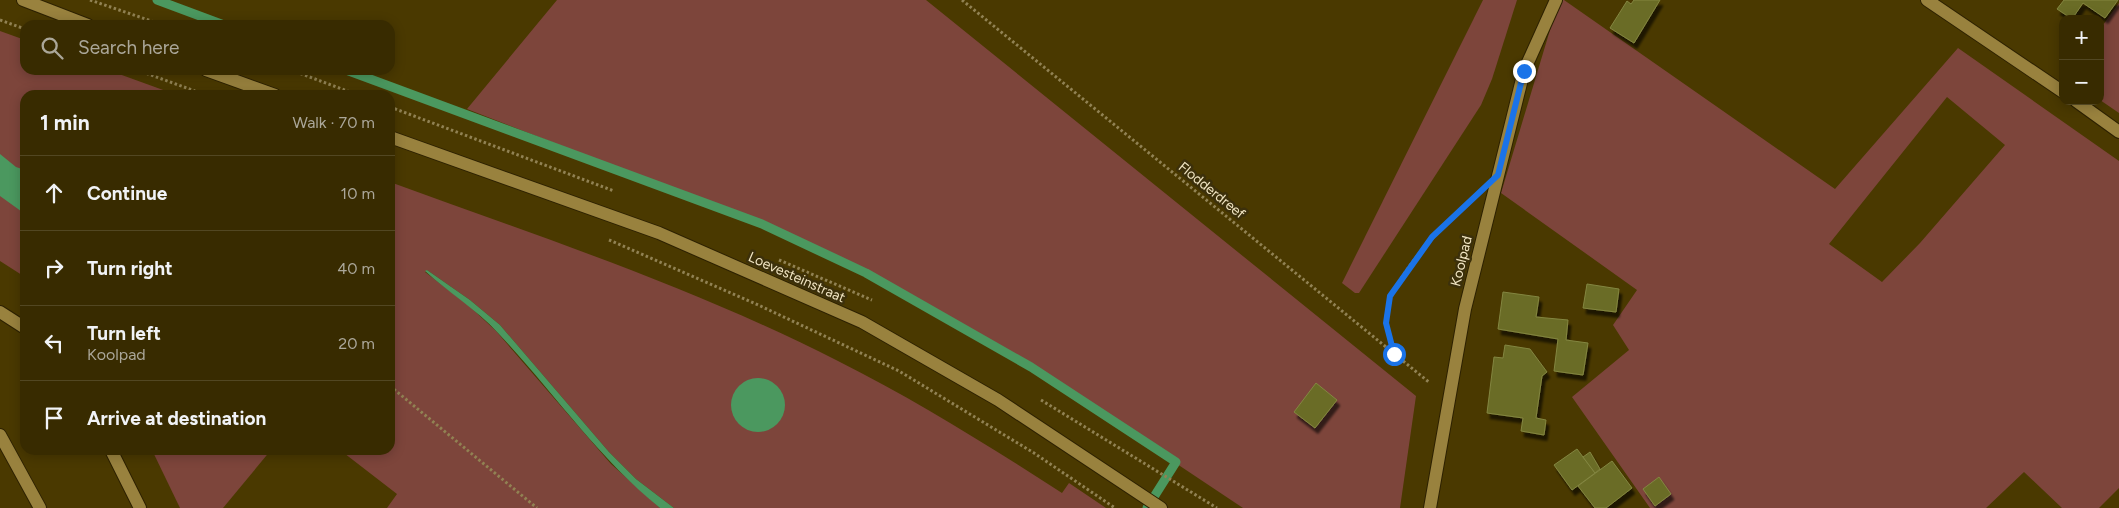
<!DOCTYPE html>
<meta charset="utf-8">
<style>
body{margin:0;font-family:Figtree,sans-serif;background:#3f330a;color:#f1f3f6}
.controls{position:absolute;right:15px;top:15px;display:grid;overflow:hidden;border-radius:10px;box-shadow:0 2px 12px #0003}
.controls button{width:45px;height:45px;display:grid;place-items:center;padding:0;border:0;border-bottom:1px solid #524722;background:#382b00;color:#f1f3f6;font:25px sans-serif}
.stop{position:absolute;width:15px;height:15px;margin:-11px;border:4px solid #1a73e8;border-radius:50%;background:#fff}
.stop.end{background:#1a73e8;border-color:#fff;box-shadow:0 1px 5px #0008}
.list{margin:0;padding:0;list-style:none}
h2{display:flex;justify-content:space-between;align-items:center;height:65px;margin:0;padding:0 20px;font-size:21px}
h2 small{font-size:16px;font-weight:400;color:#aba799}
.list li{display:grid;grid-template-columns:32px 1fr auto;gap:15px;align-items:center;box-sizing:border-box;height:75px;padding:0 20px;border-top:1px solid #524722}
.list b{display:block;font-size:19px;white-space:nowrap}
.list p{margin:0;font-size:16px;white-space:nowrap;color:#aba799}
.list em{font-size:16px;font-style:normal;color:#aba799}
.icon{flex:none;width:28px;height:28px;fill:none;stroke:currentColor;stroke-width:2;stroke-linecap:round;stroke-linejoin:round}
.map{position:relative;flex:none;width:2119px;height:508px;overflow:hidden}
.search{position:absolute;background:#382b00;box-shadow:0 2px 12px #0003;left:20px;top:20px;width:375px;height:55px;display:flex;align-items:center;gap:12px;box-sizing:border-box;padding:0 18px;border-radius:15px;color:#aba799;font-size:19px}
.panel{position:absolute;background:#382b00;box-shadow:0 2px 12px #0003;left:20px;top:90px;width:375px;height:365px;border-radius:15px}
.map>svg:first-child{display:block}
</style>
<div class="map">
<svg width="2119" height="508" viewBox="0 0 2119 508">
<defs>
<filter id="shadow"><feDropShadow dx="3" dy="5.5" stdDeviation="1" flood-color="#0009"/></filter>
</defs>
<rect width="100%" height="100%" fill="#4a3900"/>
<g fill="#7d453b" fill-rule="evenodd">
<polygon points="557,0 926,0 1416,396 1400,508 1243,508 1099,412 999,348 902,291 724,209 467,109"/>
<polygon points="1483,0 1517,0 1492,79 1481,105 1359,293 1355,293 1342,283"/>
<path d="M1559 0H1564L1835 189 1958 48 2119 161V488L2099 508H2062L2024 472 1986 508H1650L1572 397 1629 350 1613 325 1637 290 1501 193ZM1947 97 2005 145 1920 243 1882 282 1829 244Z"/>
<polygon points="2119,3 2119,113 2100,100 2100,29"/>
<polygon points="0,31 25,40 25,70 108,70 177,95 25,95 25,277 0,261"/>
<path d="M390 182C541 237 695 288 838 361 916 400 989 446 1062 493L1069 483 1106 508H674L636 479 609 452 500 325 470 300 427 270 425 272 468 305 496 331 611 464 660 508H387L397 494 340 450H390Z"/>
<polygon points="152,450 271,450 223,508 180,508"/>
</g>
<g fill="#4b985f">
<polygon points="0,154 16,167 25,170 25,214 0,196"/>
<path d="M427 270 470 300 500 325 609 452 636 479 674 508H660C597 457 553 391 498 333 476 309 449 293 425 271Z"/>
<circle cx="758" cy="405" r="27"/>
</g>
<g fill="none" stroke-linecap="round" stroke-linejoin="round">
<g stroke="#4b985f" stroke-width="9">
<polyline points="157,0 224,25"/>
<polyline points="346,70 762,224 866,273 1031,367 1176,462 1147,508"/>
</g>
</g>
<g fill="#6a6c26" stroke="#838641" filter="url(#shadow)">
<polygon points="1634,0 1660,0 1634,43 1610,28 1627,1 1631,4"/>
<polygon points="2064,0 2118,0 2105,18 2083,3 2072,19 2057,9"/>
<polygon points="1587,284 1619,289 1616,312 1583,308"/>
<polygon points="1503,292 1539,297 1536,317 1568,320 1566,340 1588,343 1583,375 1554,371 1558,339 1498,329"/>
<polygon points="1505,345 1530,349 1547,372 1542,376 1536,418 1546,420 1544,435 1521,431 1523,418 1487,413 1494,357 1503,358"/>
<polygon points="1316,383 1337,400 1315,428 1294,412"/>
<polygon points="1577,449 1595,473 1572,490 1554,465"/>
<polygon points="1590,452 1600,469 1595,473 1583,457"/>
<polygon points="1612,461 1632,488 1606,508 1595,508 1578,486"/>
<polygon points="1659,477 1671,494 1655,506 1643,489"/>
</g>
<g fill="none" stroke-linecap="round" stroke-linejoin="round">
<g stroke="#2d2100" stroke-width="14">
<g id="service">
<polyline points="0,312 25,328"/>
<polyline points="0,435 40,508"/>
<polyline points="111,450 140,508"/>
</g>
</g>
<g stroke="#2d2100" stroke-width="14">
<g id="minor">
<polyline points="1927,0 2063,92"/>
<polyline points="2076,101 2119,132"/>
<polyline points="1430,508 1465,309 1524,71 1556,0"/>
</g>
</g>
<g stroke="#2d2100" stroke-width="14">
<g id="tertiary">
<polyline points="23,0 88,25"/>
<polyline points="206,70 275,95"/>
<polyline points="390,137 659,233 862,322 998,400 1161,508"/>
</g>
</g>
<g stroke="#918253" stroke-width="3" stroke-dasharray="2.5 2.5" stroke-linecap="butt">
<polyline points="90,0 163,25"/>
<polyline points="962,0 1430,383"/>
<polyline points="0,20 25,29"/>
<polyline points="137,70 195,91"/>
<polyline points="291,70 358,95"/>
<polyline points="390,107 614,191"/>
<polyline points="609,240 754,303 899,371 1034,453 1115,508"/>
<polyline points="779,260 872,300"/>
<path d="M1394 354C1391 344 1387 333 1386 324 1383 284 1441 228 1468 203"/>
<polyline points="390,386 537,508"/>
<polyline points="1041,400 1217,508"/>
</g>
<use href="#service" stroke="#99823e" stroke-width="12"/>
<use href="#minor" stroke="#99823e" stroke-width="12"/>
<use href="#tertiary" stroke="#99823e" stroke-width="12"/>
</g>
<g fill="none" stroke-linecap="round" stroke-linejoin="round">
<polyline stroke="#1a73e8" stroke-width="6" points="1394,354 1386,323 1390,296 1432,237 1498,175 1524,71"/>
</g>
<g text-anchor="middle" stroke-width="5" stroke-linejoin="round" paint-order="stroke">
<g font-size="14" fill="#f1e5c3" stroke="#3c300b">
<text transform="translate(1212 190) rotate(39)" y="5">Flodderdreef</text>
<text transform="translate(1461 261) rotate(-76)" y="5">Koolpad</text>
<text transform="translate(797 277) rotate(24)" y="5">Loevesteinstraat</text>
</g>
</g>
</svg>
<div class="controls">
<button>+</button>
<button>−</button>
</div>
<div class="stop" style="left:1394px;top:354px"></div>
<div class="stop end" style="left:1524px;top:71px"></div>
<div class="search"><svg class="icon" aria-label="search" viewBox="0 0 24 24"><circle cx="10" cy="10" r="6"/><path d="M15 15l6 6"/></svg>Search here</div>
<section class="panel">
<h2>1 min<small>Walk · 70 m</small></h2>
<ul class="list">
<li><svg class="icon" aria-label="ahead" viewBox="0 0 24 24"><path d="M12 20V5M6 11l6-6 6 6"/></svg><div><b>Continue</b></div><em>10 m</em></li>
<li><svg class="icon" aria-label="right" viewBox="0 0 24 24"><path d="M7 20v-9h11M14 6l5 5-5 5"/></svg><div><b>Turn right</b></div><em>40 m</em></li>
<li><svg class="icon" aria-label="left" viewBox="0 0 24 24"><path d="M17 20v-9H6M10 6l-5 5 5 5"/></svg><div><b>Turn left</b><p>Koolpad</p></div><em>20 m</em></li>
<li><svg class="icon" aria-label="arrive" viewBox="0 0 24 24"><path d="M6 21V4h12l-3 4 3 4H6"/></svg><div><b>Arrive at destination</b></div></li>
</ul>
</section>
</div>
